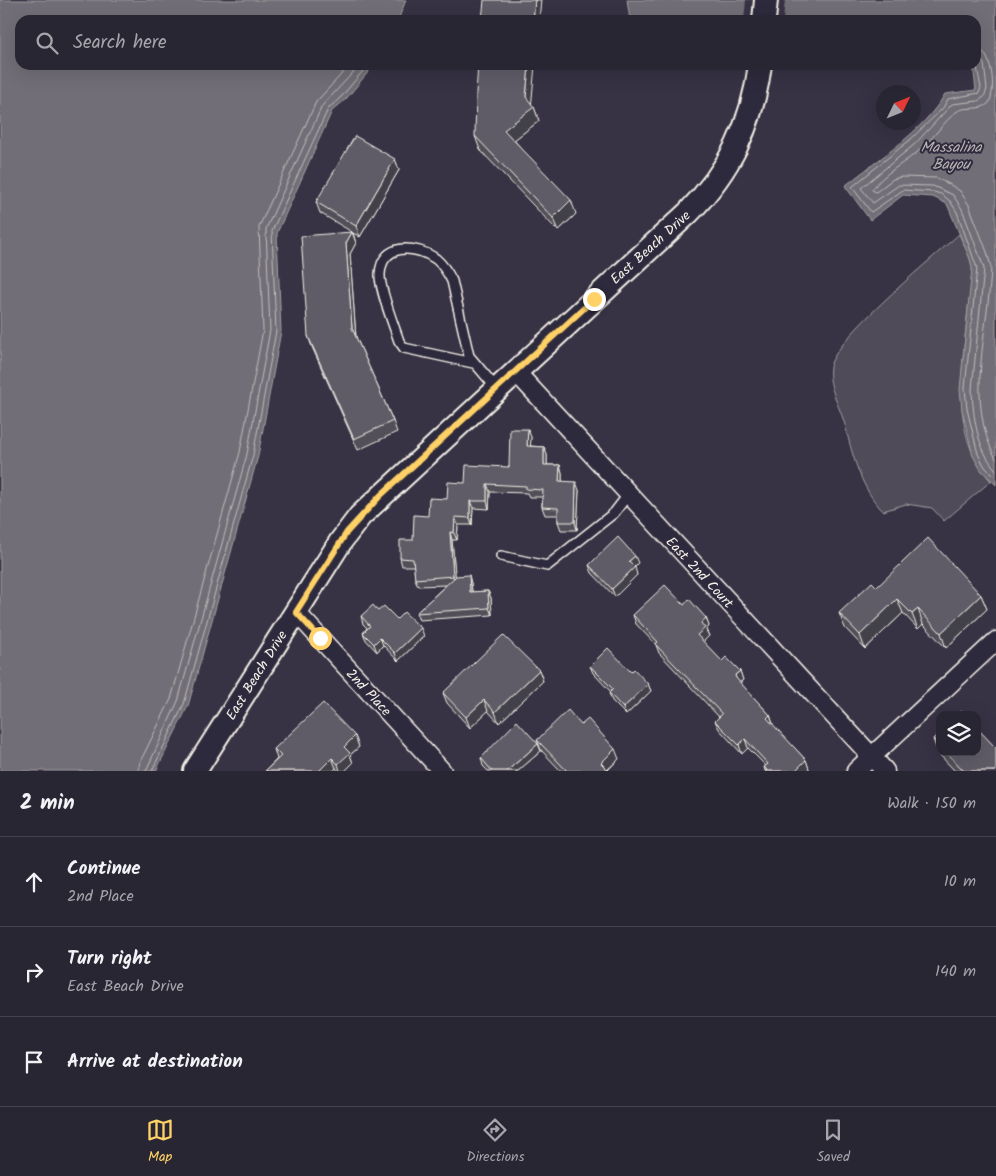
<!DOCTYPE html>
<meta charset="utf-8">
<style>
body{margin:0;font-family:Kalam,sans-serif;background:#35323f;color:#f1f3f6}
.controls{position:absolute;right:15px;bottom:15px;display:grid;overflow:hidden;border-radius:10px;box-shadow:0 5px 20px #0002}
.controls button{width:45px;height:45px;display:grid;place-items:center;padding:0;border:0;border-bottom:1px solid #45434e;background:#292633;color:#f1f3f6;font:25px sans-serif}
.compass{position:absolute;left:876px;top:85px;width:45px;height:45px;border-radius:50%;background:#292633;box-shadow:0 5px 20px #0002;rotate:47deg}
.stop{position:absolute;width:15px;height:15px;margin:-11px;border:4px solid #ffd166;border-radius:50%;background:#fff}
.stop.end{background:#ffd166;border-color:#fff;box-shadow:0 1px 5px #0008}
.list{margin:0;padding:0;list-style:none}
h2{display:flex;justify-content:space-between;align-items:center;height:65px;margin:0;padding:0 20px;font-size:21px}
h2 small{font-size:16px;font-weight:400;color:#a5a5ac}
.list li{display:grid;grid-template-columns:32px 1fr auto;gap:15px;align-items:center;box-sizing:border-box;height:90px;padding:0 20px;border-top:1px solid #45434e}
.list b{display:block;font-size:19px;white-space:nowrap}
.list p{margin:0;font-size:16px;white-space:nowrap;color:#a5a5ac}
.list em{font-size:16px;font-style:normal;color:#a5a5ac}
.icon{flex:none;width:28px;height:28px;fill:none;stroke:currentColor;stroke-width:2;stroke-linecap:round;stroke-linejoin:round}
.map{position:relative;flex:none;width:996px;height:771px;overflow:hidden}
.search{position:absolute;background:#292633;box-shadow:0 5px 20px #0002;left:15px;right:15px;top:15px;height:55px;display:flex;align-items:center;gap:12px;box-sizing:border-box;padding:0 18px;border-radius:15px;color:#a5a5ac;font-size:19px}
.sheet{height:335px;background:#292633}
nav{display:flex;justify-content:space-around;align-items:center;box-sizing:border-box;height:70px;border-top:1px solid #45434e;background:#292633;font-size:14px;color:#a5a5ac}
nav a{display:grid;justify-items:center;gap:2px}
nav .on{color:#ffd166}
.map>svg:first-child{display:block}
</style>
<div class="map">
<svg width="996" height="771" viewBox="0 0 996 771">
<rect width="100%" height="100%" fill="#373244"/>
<filter id="ink" filterUnits="userSpaceOnUse"><feTurbulence type="fractalNoise" baseFrequency=".02" numOctaves="2"/><feDisplacementMap in="SourceGraphic" scale="10" xChannelSelector="R" yChannelSelector="G"/><feConvolveMatrix kernelMatrix="1 2 1 2 8 2 1 2 1" color-interpolation-filters="sRGB"/></filter>
<g filter="url(#ink)">
<path fill="#504b59" stroke="#a29ea0" d="M959 234C963 244 970 255 972 266 974 279 970 295 968 308 963 365 948 435 991 481L944 521 932 508 906 504 883 511C862 490 853 458 846 429 842 410 827 388 830 367 835 338 934 257 959 234Z"/>
<g fill="#726e77" stroke="#a6a2a4">
<polygon points="0,0 406,0 398,20 20,20 20,65 374,65 346,99 332,111 277,233 281,331 258,456 188,706 156,771 0,771"/>
<path d="M627 0H996V485L981 470 973 456 962 410 960 389 972 268 970 259 947 204 933 197 903 195 870 220 845 186C878 159 923 132 945 94L976 90 973 65H976V20H630Z"/>
</g>
<polygon fill="#373244" points="746,0 785,0 783,20 744,20"/>
<g fill="none" stroke-linecap="round" stroke-linejoin="round">
<g stroke="#c0bdbb" stroke-width="1">
<path d="M976 47C993 52 996 90 989 103 980 112 965 105 956 112 944 122 934 137 922 148 907 162 883 173 872 190L876 192 893 179 901 177 936 178 949 184 960 191 969 205 987 252 991 267C989 330 964 400 996 459"/>
<path d="M976 54 984 64 987 89 984 97 978 101 952 104 915 144 861 188 873 203 899 185 933 186 953 195 962 209 984 268 972 389C973 416 977 449 996 470"/>
<polyline points="976,62 981,88 979,93 948,99 943,108 911,139 852,187 871,212 903,190 934,192 941,194 950,201 957,212 977,268 965,388 967,409 978,454 985,467 996,478"/>
<polyline points="138,771 140,762 171,699 240,452 263,330 259,227 316,102 350,65"/>
<polyline points="146,771 178,701 247,454 270,330 266,229 322,106 360,65"/>
<polyline points="152,771 184,704 253,455 276,331 272,231 328,109 342,96 368,65"/>
</g>
<g stroke="#f4f1e8" stroke-width="12">
<g id="service">
<path d="M473 363 404 348 399 341C394 326 379 288 380 274 382 242 416 245 436 259 443 265 448 273 452 281L469 356 497 389"/>
<polyline points="501,556 547,566 614,513 628,495"/>
</g>
</g>
<g stroke="#f4f1e8" stroke-width="21">
<g id="minor">
<polyline points="516,372 885,771"/>
<polyline points="296,612 442,771"/>
<polyline points="856,771 996,641"/>
</g>
</g>
<g stroke="#f4f1e8" stroke-width="26">
<g id="tertiary">
<polyline points="764,20 766,0"/>
<path d="M195 771 341 541 360 516 688 213C730 170 752 125 760 65"/>
</g>
</g>
<use href="#service" stroke="#2f2a3d" stroke-width="9"/>
<use href="#minor" stroke="#2f2a3d" stroke-width="18"/>
<use href="#tertiary" stroke="#2f2a3d" stroke-width="22"/>
</g>
<g fill="#524f59" stroke="#f4f1e8">
<polygon points="531,104 534,107 539,121 514,140 576,214 558,231 480,150 475,136"/>
<polygon points="395,159 399,170 360,237 353,233 356,243 350,254 356,337 393,421 397,432 358,450 312,347 308,336 352,232 320,213 316,202"/>
<polygon points="531,437 530,446 544,447 547,455 547,465 560,465 562,473 562,481 579,490 577,530 561,530 558,522 558,515 545,515 542,507 542,497 529,497 527,493 490,492 489,509 473,508 472,525 458,525 457,540 452,540 455,576 471,583 472,592 488,591 491,598 492,615 419,620 416,613 446,585 418,586 415,579 414,566 402,566 400,558 413,540 428,516 465,483 509,467"/>
<polygon points="638,563 634,567 637,575 615,597 592,573 589,565"/>
<polygon points="877,587 981,595 987,609 946,648 923,624 918,629 903,613 865,649 845,628 839,613"/>
<polygon points="684,605 706,618 709,626 706,630 709,636 703,642 722,661 740,671 743,680 740,683 770,715 773,724 772,725 806,760 809,769 808,771 765,771 764,767 766,766 748,748 742,754 719,729 715,721 719,717 659,653 656,645 636,624 633,615"/>
<polygon points="378,611 397,619 424,636 398,661 383,645 377,652 366,640 363,633 367,628 363,624 361,616"/>
<polygon points="590,666 631,672 648,684 651,691 626,715 612,701 609,693 611,692 593,673"/>
<polygon points="539,670 543,681 499,723 488,711 470,728 447,703 443,693"/>
<polygon points="581,725 619,759 608,770 609,771 561,771 541,750 537,740"/>
<polygon points="940,732 940,752 977,752 996,771 955,771 938,753 933,739"/>
<polygon points="355,736 359,747 350,755 353,763 345,771 338,771 336,768 333,771 265,771 277,759 274,749"/>
<polygon points="538,744 541,751 518,771 488,771 483,766 481,758"/>
</g>
<g fill="#424048" stroke="#f4f1e8">
<polygon points="535,0 541,0 539,20 533,20"/>
<polygon points="529,65 535,65 531,109 534,107 539,121 509,144 504,130 526,97"/>
<polygon points="395,159 399,170 360,237 356,226"/>
<polygon points="571,200 576,214 558,231 553,218"/>
<polygon points="352,232 356,243 350,254 356,339 352,328 346,243"/>
<polygon points="528,429 531,437 530,454 527,446"/>
<polygon points="544,447 547,455 547,472 544,465"/>
<polygon points="560,465 562,473 562,489 559,481"/>
<polygon points="576,482 579,490 577,530 575,522"/>
<polygon points="487,484 490,492 489,509 487,501"/>
<polygon points="470,501 473,508 472,525 470,518"/>
<polygon points="455,517 458,525 457,540 454,533"/>
<polygon points="450,532 452,540 456,584 453,576"/>
<polygon points="635,556 638,563 632,569 629,561"/>
<polygon points="635,567 637,575 615,597 612,589"/>
<polygon points="469,575 471,583 473,599 470,592"/>
<polygon points="488,591 491,598 492,615 489,608"/>
<polygon points="981,595 987,609 946,648 941,633"/>
<polygon points="897,599 903,613 865,649 860,635"/>
<polygon points="918,609 923,624 918,629 912,614"/>
<polygon points="706,618 709,626 706,630 709,636 701,644 697,635 701,623"/>
<polygon points="421,628 424,636 398,661 395,653"/>
<polygon points="380,638 383,645 377,652 374,644"/>
<polygon points="539,670 543,681 499,723 495,712"/>
<polygon points="740,671 743,680 738,684 735,675"/>
<polygon points="648,684 651,691 626,715 623,708"/>
<polygon points="484,700 488,711 470,728 466,717"/>
<polygon points="770,715 773,724 770,727 767,718"/>
<polygon points="355,736 359,747 350,755 353,763 345,771 340,771 338,764 344,747"/>
<polygon points="745,739 748,748 742,754 739,745"/>
<polygon points="538,744 541,751 518,771 507,771"/>
<polygon points="615,749 619,759 606,771 601,763"/>
<polygon points="332,758 336,768 333,771 319,771"/>
<polygon points="806,760 809,769 808,771 795,771"/>
</g>
<g fill="#5f5c67" stroke="#f4f1e8">
<polygon points="484,0 535,0 533,20 482,20"/>
<polygon points="478,65 529,65 526,97 534,107 504,130 571,200 553,218 475,136 476,93"/>
<polygon points="355,136 395,159 356,226 316,202"/>
<polygon points="352,232 346,243 352,328 393,421 354,439 308,336 301,236"/>
<polygon points="510,429 528,429 527,446 544,447 544,465 560,465 559,481 576,482 575,522 558,522 558,508 542,507 543,490 526,489 526,486 487,484 487,501 470,501 470,518 455,517 454,533 450,532 453,576 415,579 413,559 400,558 400,540 413,540 414,515 428,516 429,498 447,499 448,482 465,483 466,465 509,467"/>
<polygon points="618,537 635,556 629,561 635,567 612,589 589,565"/>
<polygon points="928,538 981,595 941,633 918,609 912,614 897,599 860,635 839,613 872,582 877,587"/>
<polygon points="469,575 470,592 488,591 489,608 416,613 456,576"/>
<polygon points="665,585 684,605 689,599 706,618 701,623 705,628 697,635 722,661 726,657 740,671 735,675 736,678 770,715 767,718 806,760 795,771 765,771 767,770 764,767 768,764 745,739 739,745 715,721 722,714 655,644 658,642 633,615"/>
<polygon points="373,605 378,611 384,606 397,619 404,612 421,628 395,653 380,638 374,644 363,633 370,626 361,616"/>
<polygon points="503,635 539,670 495,712 484,700 466,717 443,693"/>
<polygon points="608,648 631,672 634,669 648,684 623,708 609,693 613,689 590,666"/>
<polygon points="323,703 355,736 344,747 350,753 338,764 332,758 319,771 265,771 281,756 274,749"/>
<polygon points="568,710 581,725 588,719 615,749 601,763 609,771 567,771 537,740"/>
<polygon points="961,711 964,715 958,715"/>
<polygon points="517,721 538,744 507,771 492,771 481,758"/>
<polygon points="977,728 996,748 996,771 964,771 946,752 977,752"/>
<polygon points="940,732 940,746 933,739"/>
</g>
</g>
<g fill="none" stroke-linecap="round" stroke-linejoin="round" filter="url(#ink)">
<polyline stroke="#ffd166" stroke-width="6" points="320,638 296,612 347,532 380,496 594,299"/>
</g>
<g text-anchor="middle" stroke-width="4" stroke-linejoin="round" paint-order="stroke">
<g font-size="14" fill="#f4f1e8" stroke="#2f2a3d">
<text transform="translate(650 247) rotate(-42)" y="5">East Beach Drive</text>
<text transform="translate(700 572) rotate(47)" y="5">East 2nd Court</text>
<text transform="translate(256 675) rotate(-58)" y="5">East Beach Drive</text>
<text transform="translate(369 692) rotate(47)" y="5">2nd Place</text>
</g>
<g font-size="15" font-style="italic" fill="#bab6b5" stroke="#2f2a3d">
<text x="951" y="152">Massalina<tspan x="951" dy="17">Bayou</tspan></text>
</g>
</g>
</svg>
<div class="controls">
<button><svg class="icon" aria-label="layers" viewBox="0 0 24 24"><path d="M12 4l9 5-9 5-9-5zM3 14l9 5 9-5"/></svg></button>
</div>
<svg class="compass" viewBox="-18 -18 36 36"><path d="M0-13l5 13h-10z" fill="#e53935"/><path d="M0 13l5-13h-10z" fill="#a5a5ac"/></svg>
<div class="stop" style="left:320px;top:638px"></div>
<div class="stop end" style="left:594px;top:299px"></div>
<div class="search"><svg class="icon" aria-label="search" viewBox="0 0 24 24"><circle cx="10" cy="10" r="6"/><path d="M15 15l6 6"/></svg>Search here</div>
</div>
<section class="sheet">
<h2>2 min<small>Walk · 150 m</small></h2>
<ul class="list">
<li><svg class="icon" aria-label="ahead" viewBox="0 0 24 24"><path d="M12 20V5M6 11l6-6 6 6"/></svg><div><b>Continue</b><p>2nd Place</p></div><em>10 m</em></li>
<li><svg class="icon" aria-label="right" viewBox="0 0 24 24"><path d="M7 20v-9h11M14 6l5 5-5 5"/></svg><div><b>Turn right</b><p>East Beach Drive</p></div><em>140 m</em></li>
<li><svg class="icon" aria-label="arrive" viewBox="0 0 24 24"><path d="M6 21V4h12l-3 4 3 4H6"/></svg><div><b>Arrive at destination</b></div></li>
</ul>
</section>
<nav>
<a class="on"><svg class="icon" aria-label="map" viewBox="0 0 24 24"><path d="M3 6l6-2 6 2 6-2v14l-6 2-6-2-6 2zM9 4v14M15 6v14"/></svg>Map</a>
<a><svg class="icon" aria-label="directions" viewBox="0 0 24 24"><path d="M12 3l9 9-9 9-9-9zM9 14v-3h6M13 9l2 2-2 2"/></svg>Directions</a>
<a><svg class="icon" aria-label="saved" viewBox="0 0 24 24"><path d="M7 4h10v16l-5-4-5 4z"/></svg>Saved</a>
</nav>
